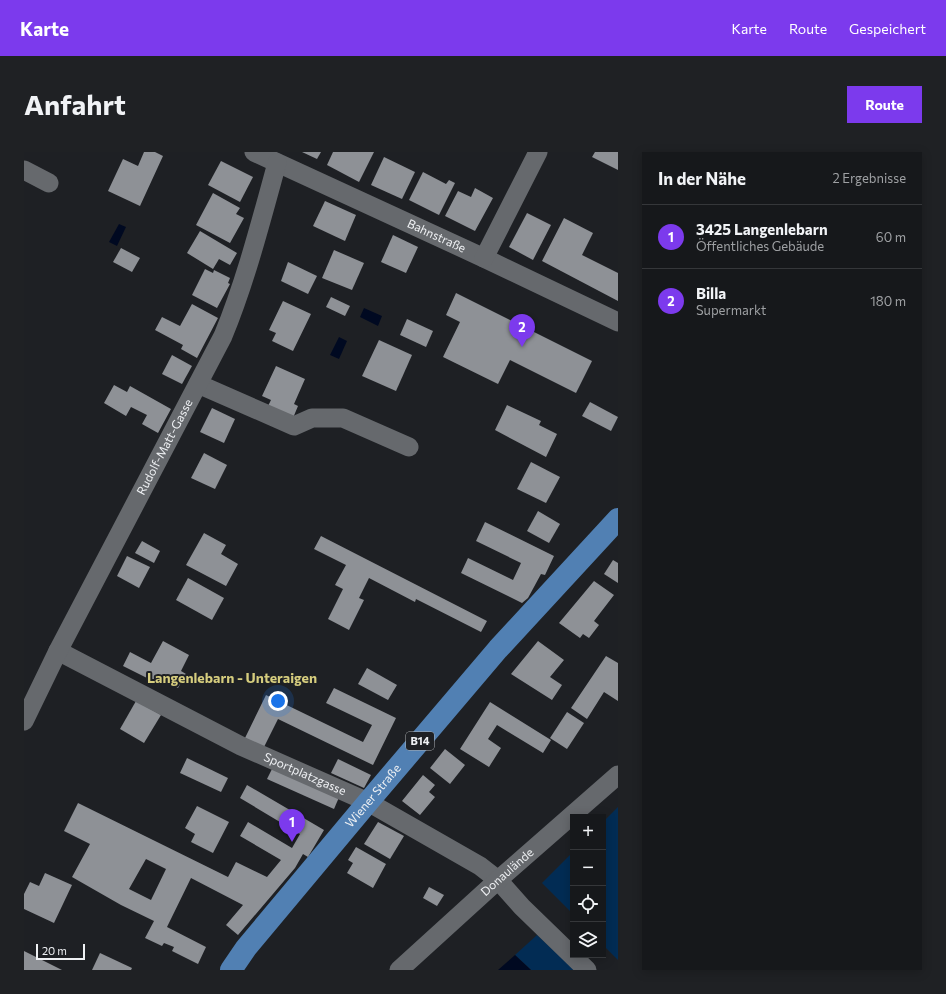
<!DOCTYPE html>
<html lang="de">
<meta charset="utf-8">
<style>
body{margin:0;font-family:Commissioner,sans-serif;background:#1f2124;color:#f1f3f6}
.controls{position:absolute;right:12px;bottom:12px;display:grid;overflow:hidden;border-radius:0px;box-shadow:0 2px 10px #0003}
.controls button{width:36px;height:36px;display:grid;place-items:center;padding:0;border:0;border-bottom:1px solid #35373a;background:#16181b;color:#f1f3f6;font:20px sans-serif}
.scale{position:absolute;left:12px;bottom:10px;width:49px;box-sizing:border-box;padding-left:4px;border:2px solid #eef0f3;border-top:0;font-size:11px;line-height:14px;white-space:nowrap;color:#eef0f3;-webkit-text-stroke:3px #1e2024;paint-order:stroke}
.you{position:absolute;left:254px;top:549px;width:14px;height:14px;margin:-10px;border:3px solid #fff;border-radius:50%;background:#1a73e8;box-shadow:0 0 0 6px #1a73e833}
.badge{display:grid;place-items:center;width:26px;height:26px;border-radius:50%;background:#7c3aed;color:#fff;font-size:13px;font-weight:700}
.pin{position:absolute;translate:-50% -33px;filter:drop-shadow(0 1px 2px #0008)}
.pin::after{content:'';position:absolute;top:21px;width:14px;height:12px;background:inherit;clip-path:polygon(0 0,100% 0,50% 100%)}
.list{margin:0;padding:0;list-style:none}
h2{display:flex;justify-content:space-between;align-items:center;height:52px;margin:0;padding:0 16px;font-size:17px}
h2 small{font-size:13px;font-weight:400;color:#9ea0a3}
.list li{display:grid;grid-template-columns:26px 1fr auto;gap:12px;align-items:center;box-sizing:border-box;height:64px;padding:0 16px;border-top:1px solid #35373a}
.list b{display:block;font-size:15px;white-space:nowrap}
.list p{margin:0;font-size:13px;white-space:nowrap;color:#9ea0a3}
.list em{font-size:13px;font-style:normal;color:#9ea0a3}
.icon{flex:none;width:22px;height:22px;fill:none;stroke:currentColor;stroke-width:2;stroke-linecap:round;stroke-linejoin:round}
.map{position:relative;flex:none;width:594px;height:818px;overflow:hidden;border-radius:0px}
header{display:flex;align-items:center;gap:24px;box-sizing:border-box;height:56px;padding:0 20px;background:#7c3aed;color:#fff}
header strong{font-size:19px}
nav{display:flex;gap:22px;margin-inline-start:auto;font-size:14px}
.intro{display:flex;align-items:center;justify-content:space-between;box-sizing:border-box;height:96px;padding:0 24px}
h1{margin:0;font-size:28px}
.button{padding:10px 18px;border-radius:0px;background:#7c3aed;color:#fff;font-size:14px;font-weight:700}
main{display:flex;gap:24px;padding:0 24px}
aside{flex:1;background:#16181b;border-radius:0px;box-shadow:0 2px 10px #0003}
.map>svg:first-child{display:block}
</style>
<header>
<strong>Karte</strong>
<nav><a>Karte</a><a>Route</a><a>Gespeichert</a></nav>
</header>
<div class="intro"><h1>Anfahrt</h1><a class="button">Route</a></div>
<main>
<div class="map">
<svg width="594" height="818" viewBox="0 0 594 818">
<rect width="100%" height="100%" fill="#1e2024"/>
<g fill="#022c54">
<polygon points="594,655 594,808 579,793 579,670"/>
<polygon points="549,700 549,762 518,731"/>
<polygon points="513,783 551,818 507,818 491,803"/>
</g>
<g fill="#000921">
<polygon points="95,72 102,75 93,94 85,90"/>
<polygon points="340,156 358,164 354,174 336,165"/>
<polygon points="315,185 323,189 315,207 306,203"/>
<polygon points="491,803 507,818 474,818"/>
</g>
<g fill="#8e9196" fill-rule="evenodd">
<polygon points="120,0 131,0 139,4 116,54 84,39 99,7 114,14"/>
<polygon points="278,0 297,0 293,7"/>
<polygon points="309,0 350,0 335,30 303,13"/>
<polygon points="571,0 594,0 594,18 568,5"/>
<polygon points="360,5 391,20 378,47 347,33"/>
<polygon points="197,9 229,25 216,50 184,33"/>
<polygon points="399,20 422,32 425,28 431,31 415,63 385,48"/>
<polygon points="451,36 469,46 451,79 421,64 434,39 447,45"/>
<polygon points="189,41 216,56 212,62 220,66 206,91 172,73"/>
<polygon points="301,49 332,63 321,89 289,74"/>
<polygon points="503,61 527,73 509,108 485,95"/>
<polygon points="540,66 569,81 558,103 594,121 594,149 518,109"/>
<polygon points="176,79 213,101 206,113 195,107 189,117 163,101"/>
<polygon points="369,83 394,95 382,121 357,110"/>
<polygon points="97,96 116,106 108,120 89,110"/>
<polygon points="310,98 340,111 328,138 298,126"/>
<polygon points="264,110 293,124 284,142 257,129"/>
<polygon points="181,117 189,121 190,118 206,126 204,131 206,132 193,156 168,143"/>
<polygon points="432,141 568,209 552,241 486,208 474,232 419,205 436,170 422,163"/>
<polygon points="307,145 326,154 321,164 302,155"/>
<polygon points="259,149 287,162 269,199 248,189 252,181 245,178"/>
<polygon points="168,152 194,166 173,206 157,197 159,193 131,178 138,165 156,174"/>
<polygon points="383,167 409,179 402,195 376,183"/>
<polygon points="355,188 388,203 372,239 338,224"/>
<polygon points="148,203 168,214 158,232 138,222"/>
<polygon points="252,214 281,227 270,252 274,254 269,266 244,254 247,248 238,244"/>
<polygon points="90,233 103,240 106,234 147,257 134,281 118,272 123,263 107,255 102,264 80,251"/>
<polygon points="566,250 594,265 587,279 558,264"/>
<polygon points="483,253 517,269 515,273 533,282 522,305 471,278"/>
<polygon points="188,256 211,267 200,291 176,280"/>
<polygon points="180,301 203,313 191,337 167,326"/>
<polygon points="507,310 536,325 522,351 493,337"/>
<polygon points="514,359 536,372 525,391 503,379"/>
<polygon points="461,370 530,404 521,423 517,422 504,446 498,451 437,421 444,406 489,428 497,411 452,389"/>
<polygon points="180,381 202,393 197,402 214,412 202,434 162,413"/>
<polygon points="297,384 463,469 457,480 392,447 391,450 345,426 335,446 340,448 325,478 304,467 319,437 311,433 322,413 290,397"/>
<polygon points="118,389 136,399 130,411 111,401"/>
<polygon points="103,404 126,415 115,436 93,424"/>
<polygon points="589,408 594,411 594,431 580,422"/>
<polygon points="164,426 200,446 188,468 152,448"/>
<polygon points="570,429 590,443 570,469 575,473 565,486 559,482 556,486 535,471"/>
<polygon points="139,489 165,503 157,519 162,522 154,536 133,525 131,530 99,514 106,500 127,511"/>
<polygon points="514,489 540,508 526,525 538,533 528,548 487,522"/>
<polygon points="582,504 594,511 594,549 580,540 563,567 547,556"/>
<polygon points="343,516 373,533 364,548 334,532"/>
<polygon points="310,536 372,566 349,613 254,567 240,595 221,586 242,543 339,590 348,573 302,551"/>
<polygon points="112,549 137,563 120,591 96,577"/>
<polygon points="466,550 527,588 519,601 473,573 464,587 477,596 465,615 436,597"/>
<polygon points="543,560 560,571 543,597 526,586"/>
<polygon points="421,597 441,613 426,632 406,616"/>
<polygon points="163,606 204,626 197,640 156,621"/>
<polygon points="314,607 347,623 340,636 307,621"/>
<polygon points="250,613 316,643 310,657 243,627"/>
<polygon points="399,623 411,633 405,640 411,645 396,663 378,649"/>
<path d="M223 633 300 678 284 705 279 702 271 716 214 783 202 773 219 753 167 726 143 775 182 795 174 812 148 799 150 795 140 791 138 794 121 786 130 769 97 753 48 725 66 692 40 679 54 651 204 725 212 710 243 725 257 708 216 684 224 670 268 696 276 682 216 646ZM122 707 142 717 127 748 105 737Z"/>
<polygon points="173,654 205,670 189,701 167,690 171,682 161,676"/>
<polygon points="354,670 380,684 366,707 340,692"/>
<polygon points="332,695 362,712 349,736 323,721 329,711 324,708"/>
<polygon points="21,721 48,733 30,771 0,757 0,742 6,730 15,734"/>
<polygon points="405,735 420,743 413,754 399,746"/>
<polygon points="0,799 38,818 0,818"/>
<polygon points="76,801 108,816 107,818 68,818"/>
</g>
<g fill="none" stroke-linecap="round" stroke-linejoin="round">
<g stroke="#66696d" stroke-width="19">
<path id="s1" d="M230 0 460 106 594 170"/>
<polyline points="0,18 25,31"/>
<polyline points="460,106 514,0"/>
<polyline points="174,232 270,274 288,266 319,266 385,295"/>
<path id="s2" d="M34 499 217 594 344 650 456 714 474 728 498 755 563 818"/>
<path id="s3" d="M0 569 34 499 199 184C222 128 237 69 253 11"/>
<path id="s4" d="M375 818 474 728 594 623"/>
</g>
<path stroke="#5180b3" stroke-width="22" id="s5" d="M207 818 222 796 344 650 474 497 594 367"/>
</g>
<g text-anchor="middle" stroke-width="4" stroke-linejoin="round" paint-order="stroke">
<rect fill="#1e2024" stroke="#b0b2b5" stroke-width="1" x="382" y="580" width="28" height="18" rx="3"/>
<g font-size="11" font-weight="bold" fill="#eef0f3">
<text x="396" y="593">B14</text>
</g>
<g font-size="12" fill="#eef0f3" stroke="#1e2024">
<text dy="4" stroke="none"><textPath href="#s1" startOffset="201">Bahnstraße</textPath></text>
<text dy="4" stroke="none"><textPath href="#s3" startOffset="308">Rudolf-Matt-Gasse</textPath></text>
<text dy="4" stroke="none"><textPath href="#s2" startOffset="276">Sportplatzgasse</textPath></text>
<text dy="4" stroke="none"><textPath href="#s5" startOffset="225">Wiener Straße</textPath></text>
<text dy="4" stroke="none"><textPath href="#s4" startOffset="146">Donaulände</textPath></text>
</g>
<g font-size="14" font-weight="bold" fill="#d6cd7e" stroke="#1e2024">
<text x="208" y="531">Langenlebarn - Unteraigen</text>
</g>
</g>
</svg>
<div class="controls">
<button>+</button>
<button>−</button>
<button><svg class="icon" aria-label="locate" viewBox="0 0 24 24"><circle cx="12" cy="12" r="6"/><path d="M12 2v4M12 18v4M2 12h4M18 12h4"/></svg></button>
<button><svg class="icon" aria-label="layers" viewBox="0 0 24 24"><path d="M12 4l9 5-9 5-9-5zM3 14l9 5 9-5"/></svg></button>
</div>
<div class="scale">20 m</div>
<div class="you"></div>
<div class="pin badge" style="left:268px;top:690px">1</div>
<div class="pin badge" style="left:498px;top:195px">2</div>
</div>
<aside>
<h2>In der Nähe<small>2 Ergebnisse</small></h2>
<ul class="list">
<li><span class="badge">1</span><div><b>3425 Langenlebarn</b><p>Öffentliches Gebäude</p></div><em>60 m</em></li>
<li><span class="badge">2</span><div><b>Billa</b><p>Supermarkt</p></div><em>180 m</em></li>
</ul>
</aside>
</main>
